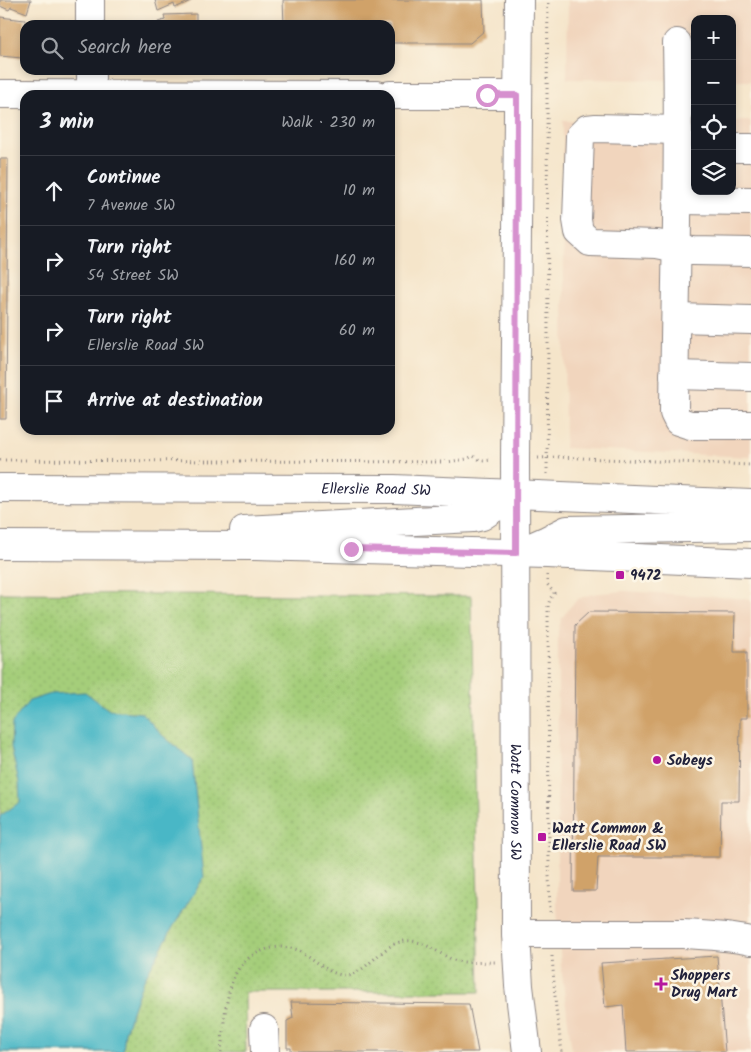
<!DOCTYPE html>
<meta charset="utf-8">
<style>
body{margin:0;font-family:Kalam,sans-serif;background:#242831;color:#f1f3f6}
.controls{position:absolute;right:15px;top:15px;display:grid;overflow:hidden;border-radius:10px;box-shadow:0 2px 8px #0003}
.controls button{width:45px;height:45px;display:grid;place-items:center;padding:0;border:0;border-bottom:1px solid #363941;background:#171b24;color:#f1f3f6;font:25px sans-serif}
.stop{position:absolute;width:15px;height:15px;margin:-11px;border:4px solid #d690ce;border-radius:50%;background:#fff}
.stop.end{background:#d690ce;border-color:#fff;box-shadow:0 1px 5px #0008}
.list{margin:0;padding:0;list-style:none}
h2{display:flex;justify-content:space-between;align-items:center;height:65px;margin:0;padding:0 20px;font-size:21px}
h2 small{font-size:16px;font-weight:400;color:#9ea1a6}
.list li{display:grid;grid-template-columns:32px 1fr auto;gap:15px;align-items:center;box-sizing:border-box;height:70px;padding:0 20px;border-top:1px solid #363941}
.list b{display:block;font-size:19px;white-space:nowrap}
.list p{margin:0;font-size:16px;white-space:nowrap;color:#9ea1a6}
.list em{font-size:16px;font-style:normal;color:#9ea1a6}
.icon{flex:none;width:28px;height:28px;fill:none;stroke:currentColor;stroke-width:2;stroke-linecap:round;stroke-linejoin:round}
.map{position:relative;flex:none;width:751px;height:1052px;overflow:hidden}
.search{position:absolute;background:#171b24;box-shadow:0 2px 8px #0003;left:20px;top:20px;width:375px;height:55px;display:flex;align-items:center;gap:12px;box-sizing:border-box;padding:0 18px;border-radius:15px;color:#9ea1a6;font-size:19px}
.panel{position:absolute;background:#171b24;box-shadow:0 2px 8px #0003;left:20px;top:90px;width:375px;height:345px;border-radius:15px}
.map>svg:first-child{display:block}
</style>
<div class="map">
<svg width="751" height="1052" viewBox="0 0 751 1052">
<defs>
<pattern id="green-dots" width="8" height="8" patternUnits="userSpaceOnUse" patternTransform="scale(1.25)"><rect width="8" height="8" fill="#a5ce7a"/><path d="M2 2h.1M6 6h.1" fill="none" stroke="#8eb16a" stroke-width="1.8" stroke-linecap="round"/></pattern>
</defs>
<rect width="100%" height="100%" fill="#fcf5e5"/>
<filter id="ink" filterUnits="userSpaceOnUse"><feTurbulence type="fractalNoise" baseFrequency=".02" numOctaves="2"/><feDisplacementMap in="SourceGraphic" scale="10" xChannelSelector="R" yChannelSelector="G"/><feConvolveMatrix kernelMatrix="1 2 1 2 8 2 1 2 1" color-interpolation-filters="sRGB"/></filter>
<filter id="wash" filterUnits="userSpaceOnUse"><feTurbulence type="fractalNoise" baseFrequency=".0096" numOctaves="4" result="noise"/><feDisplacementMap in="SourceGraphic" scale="20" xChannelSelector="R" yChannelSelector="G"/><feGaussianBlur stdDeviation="1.12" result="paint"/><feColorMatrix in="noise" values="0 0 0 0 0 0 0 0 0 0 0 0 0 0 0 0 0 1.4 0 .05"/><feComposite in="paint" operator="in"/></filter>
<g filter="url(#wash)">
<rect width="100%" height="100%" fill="#f5e5ca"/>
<g fill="#f1d5bd">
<polygon points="568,0 751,0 751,81 732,81 732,19 695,19 695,80 567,79"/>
<polygon points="563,121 695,121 695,191 732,191 732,121 751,121 751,457 565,448"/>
<polygon points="624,591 751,599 751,1052 572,1052 561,966 557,908 558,631 562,618 571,606 578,599 592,594"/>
</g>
<polygon fill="url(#green-dots)" stroke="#64785a" points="0,593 471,596 480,992 245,992 246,1052 0,1052"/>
<polygon fill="#4ab7c6" stroke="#366c80" points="85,692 109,710 142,713 162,735 192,760 204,877 173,927 142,983 125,1032 123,1052 0,1052 0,816 20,802 19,782 11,747 12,723 29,701 51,694"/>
<g id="blocks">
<g fill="#d0a269">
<polygon points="0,0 31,0 27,13 11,7 9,10 0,6"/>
<polygon points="155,0 193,0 175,8 174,4 158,11"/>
<polygon points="283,0 483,0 484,31 470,43 390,43 390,25 284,25"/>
<polygon points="196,14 196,25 158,25 158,22 165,20 164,15"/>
<polygon points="0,17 25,20 25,53 22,52 22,58 0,56"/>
<polygon points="0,159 8,159 6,419 0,419"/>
<polygon points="589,612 735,613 734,652 747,652 747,718 740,718 739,801 721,801 720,857 598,857 596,891 573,891 575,625"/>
<polygon points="717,956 725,1052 626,1052 623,1005 605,1007 601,963"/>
<polygon points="291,1002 469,1004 478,1052 291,1052 291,1048 287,1048 287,1021 293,1018"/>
</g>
</g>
</g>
<g filter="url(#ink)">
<use href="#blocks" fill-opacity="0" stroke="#8c8482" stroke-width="1"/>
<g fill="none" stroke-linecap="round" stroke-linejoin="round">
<g stroke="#8c8482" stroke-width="30">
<g id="minor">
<polyline points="90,0 90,25"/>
<path id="s1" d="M519 0 515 459 516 934 519 986 527 1052"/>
<path d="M677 43C680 166 675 290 674 413L678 421 690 425H751"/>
<polyline points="91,70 91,94"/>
<polyline points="0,94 377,95"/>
<polyline points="390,95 517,95"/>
<polyline points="678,130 596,128 587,129 580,136 577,220 579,232 590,242 657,244 692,251 751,252"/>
<polyline points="732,148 751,148"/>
<polyline points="678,200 751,201"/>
<polyline points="676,318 751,320"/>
<polyline points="674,375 751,377"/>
<path d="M516 934H682C705 935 728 936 751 941"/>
<polyline points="264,1029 265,1052"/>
</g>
</g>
<g stroke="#8c8482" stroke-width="30">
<g id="major">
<path id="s2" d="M0 488 394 489 751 504"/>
<polyline points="244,530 473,518 482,516 515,494"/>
<polyline points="0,545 255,546 547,554 751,563"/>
<polyline points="522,551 547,540 567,530 751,527"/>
</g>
</g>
<g stroke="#8c8482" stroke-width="3" stroke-dasharray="1 4" stroke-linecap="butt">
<polyline points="538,458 556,457 751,465"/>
<polyline points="0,460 447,462 467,459 473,456 482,461 492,460"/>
<polyline points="547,474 548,340 547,95 548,0"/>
<polyline points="547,575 547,584 554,593 550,599 548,606 549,876 550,912"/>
<polyline points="552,956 556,1009 562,1052"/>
<path d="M221 1052C224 1027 225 980 244 962 251 955 259 952 267 949 279 946 292 946 304 953 317 961 330 976 347 975 369 972 381 944 405 941 424 939 438 954 454 960 467 964 482 962 496 962"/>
</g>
<use href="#minor" stroke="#fff" stroke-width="28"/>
<use href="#major" stroke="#fff" stroke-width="28"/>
</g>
</g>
<g fill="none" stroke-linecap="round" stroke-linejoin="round" filter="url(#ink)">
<polyline stroke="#d690ce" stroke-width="6" points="351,549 516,553 517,95 487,95"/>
</g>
<g fill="#b5179e" stroke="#fcf5e5" stroke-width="2">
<rect x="615" y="570" width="10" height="10" rx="2.5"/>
<circle cx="657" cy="760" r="5"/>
<rect x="537" y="832" width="10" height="10" rx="2.5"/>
<path d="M658.5 976.5h5v5h5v5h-5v5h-5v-5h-5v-5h5z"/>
</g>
<g text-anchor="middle" stroke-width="5" stroke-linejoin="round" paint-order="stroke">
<g font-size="15" fill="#22223b" stroke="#fcf5e5">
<text dy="5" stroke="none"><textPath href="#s2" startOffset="376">Ellerslie Road SW</textPath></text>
<text dy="5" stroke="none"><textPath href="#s1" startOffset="802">Watt Common SW</textPath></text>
</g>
<g font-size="15" font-weight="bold" fill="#22223b" stroke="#fcf5e5" text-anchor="start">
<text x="630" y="580">9472</text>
<text x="667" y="765">Sobeys</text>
<text x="552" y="833">Watt Common &amp;<tspan x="552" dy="17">Ellerslie Road SW</tspan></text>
<text x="671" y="980">Shoppers<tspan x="671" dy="17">Drug Mart</tspan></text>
</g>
</g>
</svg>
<div class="controls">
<button>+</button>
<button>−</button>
<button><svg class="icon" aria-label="locate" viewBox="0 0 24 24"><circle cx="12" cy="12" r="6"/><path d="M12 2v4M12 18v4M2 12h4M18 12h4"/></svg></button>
<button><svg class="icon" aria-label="layers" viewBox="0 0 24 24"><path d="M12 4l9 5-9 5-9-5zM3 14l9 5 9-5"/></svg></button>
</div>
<div class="stop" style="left:487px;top:95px"></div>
<div class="stop end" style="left:351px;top:549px"></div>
<div class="search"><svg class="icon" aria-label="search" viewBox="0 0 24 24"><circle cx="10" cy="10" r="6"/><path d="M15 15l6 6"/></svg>Search here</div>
<section class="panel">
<h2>3 min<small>Walk · 230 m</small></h2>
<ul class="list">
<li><svg class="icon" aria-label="ahead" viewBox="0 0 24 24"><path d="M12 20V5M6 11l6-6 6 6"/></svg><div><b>Continue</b><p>7 Avenue SW</p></div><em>10 m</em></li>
<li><svg class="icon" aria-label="right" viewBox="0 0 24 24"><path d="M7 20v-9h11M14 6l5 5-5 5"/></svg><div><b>Turn right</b><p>54 Street SW</p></div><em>160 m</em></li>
<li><svg class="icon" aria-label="right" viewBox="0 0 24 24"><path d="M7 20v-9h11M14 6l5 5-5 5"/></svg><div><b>Turn right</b><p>Ellerslie Road SW</p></div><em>60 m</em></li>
<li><svg class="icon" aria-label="arrive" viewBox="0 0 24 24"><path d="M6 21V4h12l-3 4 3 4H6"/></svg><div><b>Arrive at destination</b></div></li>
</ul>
</section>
</div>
